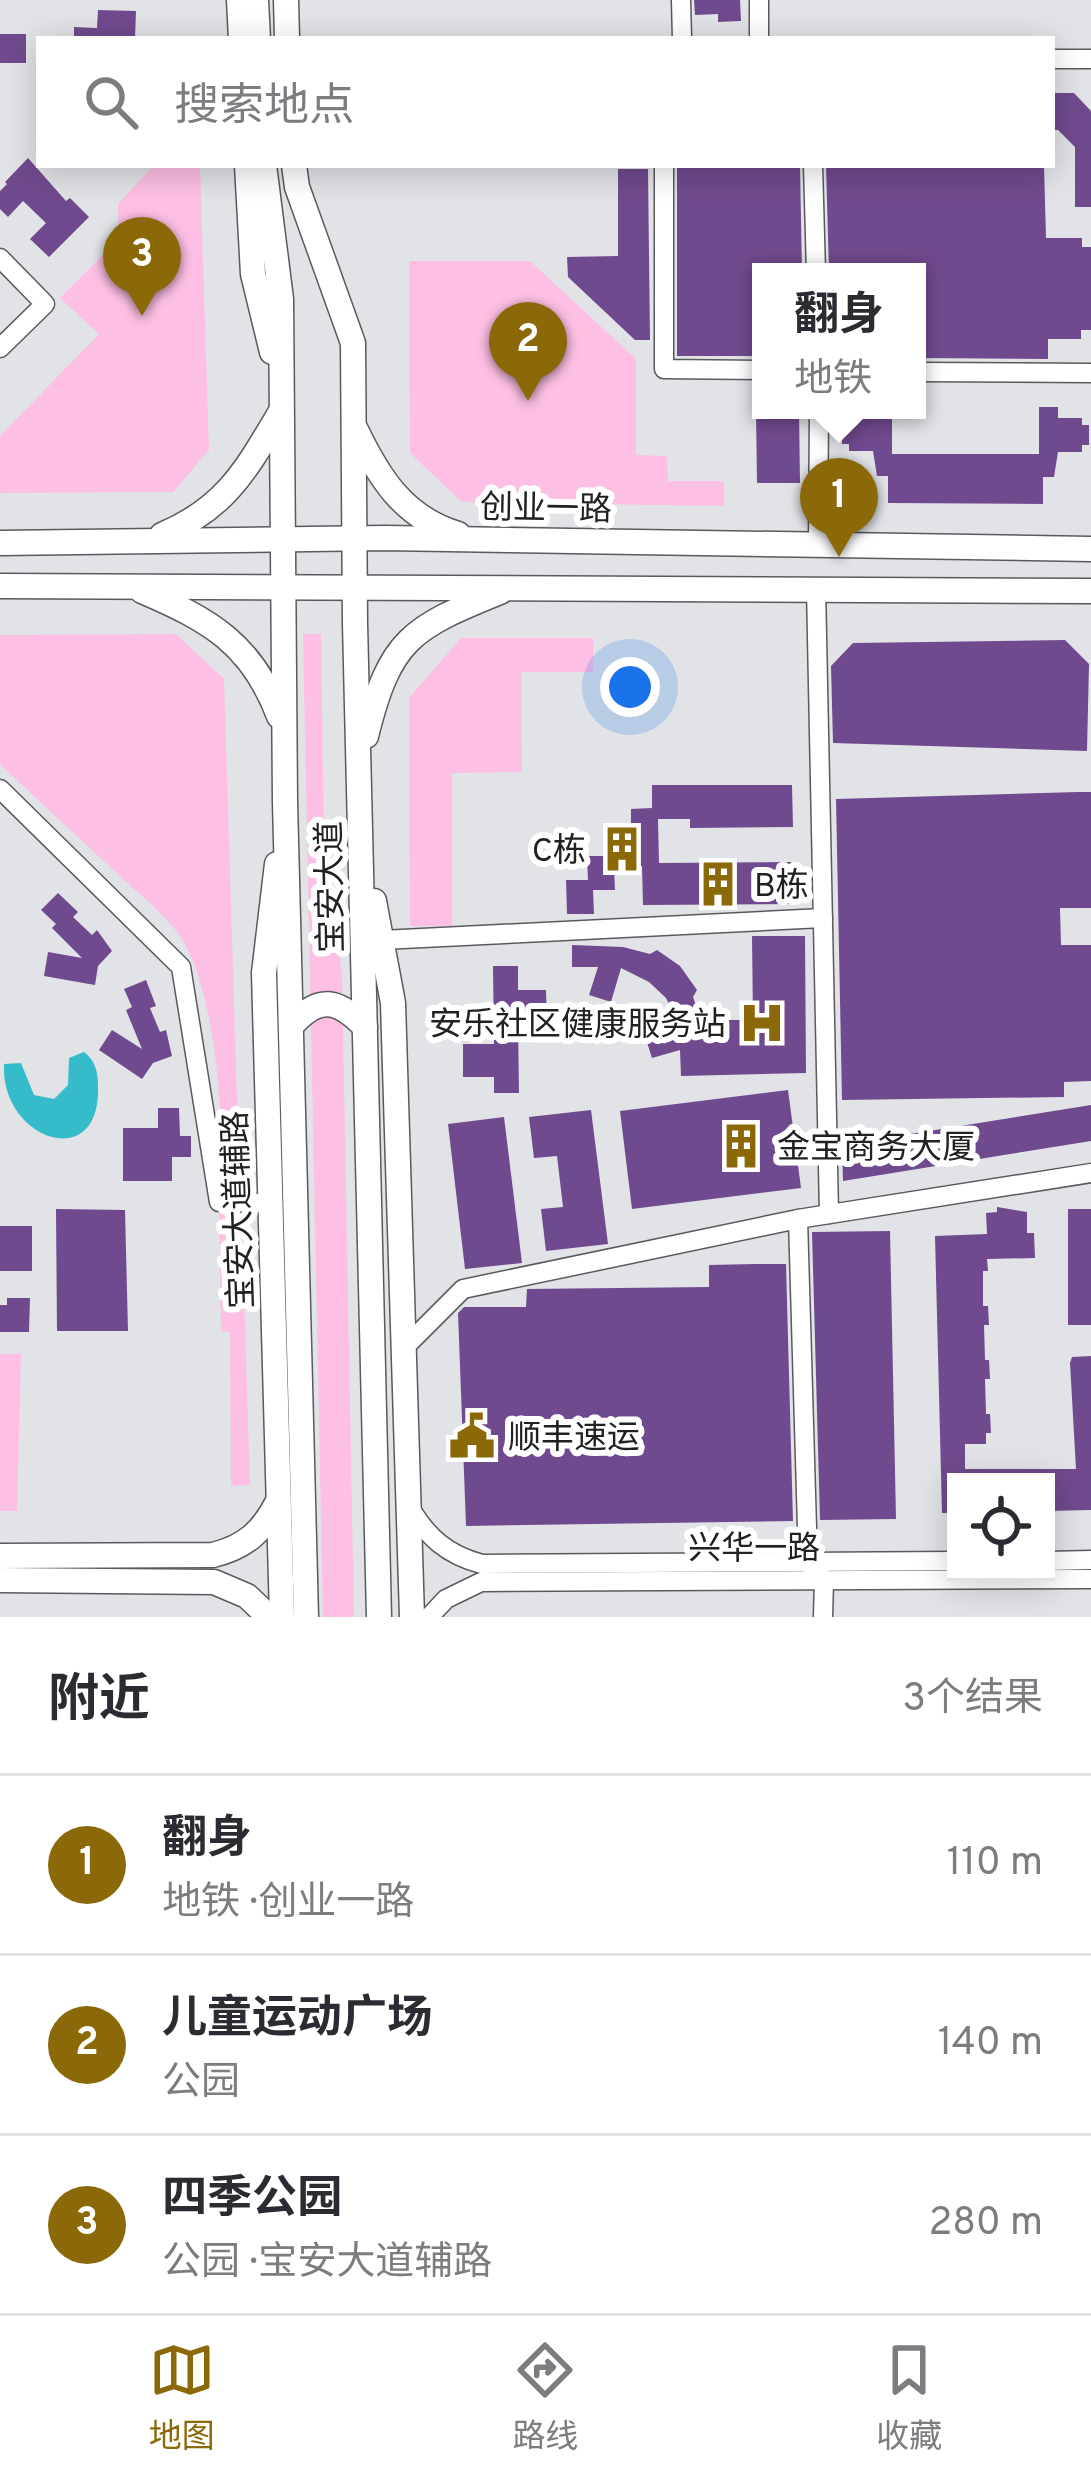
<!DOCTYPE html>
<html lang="zh">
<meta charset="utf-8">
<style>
body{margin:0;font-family:Overpass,"Noto Sans SC",sans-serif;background:#f7f7f7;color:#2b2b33}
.controls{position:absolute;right:36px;bottom:36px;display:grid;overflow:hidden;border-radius:0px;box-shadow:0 6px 30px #0003}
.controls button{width:108px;height:108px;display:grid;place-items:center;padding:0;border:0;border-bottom:3px solid #e1e1e2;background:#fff;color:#2b2b33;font:60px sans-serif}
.you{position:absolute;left:630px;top:687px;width:42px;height:42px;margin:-30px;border:9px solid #fff;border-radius:50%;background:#1a73e8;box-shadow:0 0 0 18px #1a73e833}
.badge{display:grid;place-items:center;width:78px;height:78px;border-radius:50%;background:#8b6909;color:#fff;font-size:39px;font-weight:700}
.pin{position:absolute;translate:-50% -99px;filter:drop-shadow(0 3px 6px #0008)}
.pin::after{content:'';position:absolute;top:63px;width:42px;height:36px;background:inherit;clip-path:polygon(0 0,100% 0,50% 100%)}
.popup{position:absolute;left:752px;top:263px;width:174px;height:156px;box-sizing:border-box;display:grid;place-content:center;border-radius:0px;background:#fff;filter:drop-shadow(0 3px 9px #0005);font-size:39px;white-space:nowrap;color:#7c7c81}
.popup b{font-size:45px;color:#2b2b33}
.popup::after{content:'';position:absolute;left:50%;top:100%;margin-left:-24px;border:24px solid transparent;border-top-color:#fff}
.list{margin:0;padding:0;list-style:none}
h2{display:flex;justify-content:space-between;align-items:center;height:156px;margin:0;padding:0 48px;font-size:51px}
h2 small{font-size:39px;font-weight:400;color:#7c7c81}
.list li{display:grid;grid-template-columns:78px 1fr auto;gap:36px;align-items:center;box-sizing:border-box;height:180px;padding:0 48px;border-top:3px solid #e1e1e2}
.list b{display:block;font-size:45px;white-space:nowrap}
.list p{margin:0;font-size:39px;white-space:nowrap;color:#7c7c81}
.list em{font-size:39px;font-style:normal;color:#7c7c81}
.icon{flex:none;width:66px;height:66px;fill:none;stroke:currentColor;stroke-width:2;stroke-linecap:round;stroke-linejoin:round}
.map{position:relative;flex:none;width:1091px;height:1617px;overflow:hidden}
.search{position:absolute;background:#fff;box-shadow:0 6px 30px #0003;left:36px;right:36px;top:36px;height:132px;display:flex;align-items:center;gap:30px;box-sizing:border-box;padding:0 42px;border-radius:0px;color:#7c7c81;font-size:45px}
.sheet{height:696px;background:#fff}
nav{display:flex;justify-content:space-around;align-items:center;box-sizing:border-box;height:168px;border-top:3px solid #e1e1e2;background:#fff;font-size:33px;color:#7c7c81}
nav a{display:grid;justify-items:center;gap:6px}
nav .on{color:#8b6909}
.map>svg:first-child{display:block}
</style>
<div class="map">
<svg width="1091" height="1617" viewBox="0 0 1091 1617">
<rect width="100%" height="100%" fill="#e1e3e7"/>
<g fill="#fdbfe4">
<polygon points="154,165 200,165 209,450 173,492 0,493 0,436 99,334 60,298 119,239 118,204"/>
<polygon points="409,261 530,261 636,359 636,455 667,456 668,481 724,481 724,506 462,502 410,453"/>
<path d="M176 634 224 679 240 1196 224 1197C222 1124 219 1018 189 952 176 922 144 899 121 877 81 840 40 802 0 764V635Z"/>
<polygon points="303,634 321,634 324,841 342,975 354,1617 323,1617"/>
<polygon points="461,638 593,638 593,672 521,672 522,772 452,773 452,926 410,926 409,698"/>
<polygon points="219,1207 246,1208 247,1227 242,1228 250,1485 231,1486 230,1332 221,1331"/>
<polygon points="0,1354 21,1354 17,1511 0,1511"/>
</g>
<path fill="#35bbc9" d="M84 1052C95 1060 98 1072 98 1085 102 1175 0 1140 4 1064L21 1063 34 1095 54 1099 68 1085 69 1058Z"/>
<g fill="#704a8e">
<polygon points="694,0 740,0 741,21 718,22 718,14 695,15"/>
<polygon points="98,10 136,11 135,39 74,39 74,27 97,28"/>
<rect x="0" y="34" width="26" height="29"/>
<polygon points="1052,93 1074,93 1091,111 1091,207 1075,207 1075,147 1058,130 1052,130"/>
<polygon points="28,158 66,201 70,198 89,217 49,257 30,239 46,223 23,201 8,217 0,209 0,191 7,184 5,182"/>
<polygon points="677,165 800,165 802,272 759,272 761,356 677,356"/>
<polygon points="826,165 1044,165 1046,238 1082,238 1082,247 1091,247 1091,330 1081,330 1081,339 1048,339 1048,359 918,358 917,272 829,272"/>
<polygon points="618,169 648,169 650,340 635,340 568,277 567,257 618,256"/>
<polygon points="1039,407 1058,407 1058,418 1082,418 1082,425 1089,425 1089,445 1082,445 1082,452 1058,452 1054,477 1043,477 1043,504 888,503 888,476 877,476 873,451 849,451 849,444 842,444 842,424 849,424 849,417 873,417 873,410 892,410 892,454 1039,454"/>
<polygon points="756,410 799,410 800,483 757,483"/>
<polygon points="1065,640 1089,664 1087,751 833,743 831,666 853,643"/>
<polygon points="652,785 792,785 793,827 690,828 690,819 658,819 659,863 793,862 794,904 643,905 642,866 614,867 615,890 593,890 594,914 567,914 566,880 588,880 587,856 609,856 609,833 631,833 631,809 652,808"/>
<polygon points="1078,792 1091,792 1091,908 1060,908 1061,945 1091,945 1091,1081 1064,1082 1064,1097 842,1100 836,799"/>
<polygon points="58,893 78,912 73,917 92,935 97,930 112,951 98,966 95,985 44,976 48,952 82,958 52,928 56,924 41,910"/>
<polygon points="752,936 805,936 806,1073 681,1076 680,1050 652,1058 645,1036 680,1026 666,998 649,982 621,968 611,1002 589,995 598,967 572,967 572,945 623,947 650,954 657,950 680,966 697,990 693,997 701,1020 753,1020"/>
<polygon points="493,966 518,966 518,990 546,990 547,1024 518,1024 519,1093 494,1093 494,1077 463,1077 463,1044 494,1044"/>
<polygon points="146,980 156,1006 150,1008 160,1032 166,1030 172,1056 153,1063 142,1079 99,1050 112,1030 142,1049 126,1010 132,1007 124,989"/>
<polygon points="788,1090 801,1188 632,1209 620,1111"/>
<polygon points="1091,1105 1091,1141 843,1181 842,1145"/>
<polygon points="158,1108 179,1108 180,1136 191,1136 191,1157 172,1157 172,1181 123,1181 123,1128 158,1128"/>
<polygon points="591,1110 608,1244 546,1251 541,1209 563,1207 557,1156 534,1158 529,1117"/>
<polygon points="504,1117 522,1263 465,1269 448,1124"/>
<polygon points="997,1207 1027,1212 1027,1233 1034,1233 1035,1258 987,1259 988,1271 983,1271 983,1306 988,1306 989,1325 984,1325 985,1360 989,1360 990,1379 985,1379 986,1414 990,1414 991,1433 986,1433 986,1444 965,1444 965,1469 1076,1469 1070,1363 1072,1357 1091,1356 1091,1510 1046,1511 1046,1482 956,1482 956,1513 942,1513 935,1236 987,1234 986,1213 997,1212"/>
<polygon points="56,1209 125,1210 128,1331 57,1331"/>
<rect x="1068" y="1209" width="23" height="116"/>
<rect x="0" y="1226" width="32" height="45"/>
<polygon points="890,1231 896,1519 820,1520 812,1232"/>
<polygon points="755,1264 786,1264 793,1521 466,1526 458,1313 464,1307 526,1307 527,1289 709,1287 709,1265"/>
<polygon points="7,1298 30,1298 29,1332 0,1332 0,1305 7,1305"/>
</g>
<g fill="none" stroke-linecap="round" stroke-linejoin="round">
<g stroke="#585a5e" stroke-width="21">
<g id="minor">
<polyline points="681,0 682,39"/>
<polyline points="759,0 759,39"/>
<polyline points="1052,59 1091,59"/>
<polyline points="664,165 664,369 761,370"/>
<polyline points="813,165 816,272"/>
<polyline points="0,258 45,304 0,348"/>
<polyline points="917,372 1091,373"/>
<polyline points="818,545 819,410"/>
<polyline points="816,588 829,1214"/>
<polyline points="0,789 181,967 219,1202 270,1203"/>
<polyline points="382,940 823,918"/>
<polyline points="798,1219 808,1562 824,1580 823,1617"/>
<polyline points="403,1349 463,1289 798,1219 1091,1173"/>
<path d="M409 1506C427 1537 447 1555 482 1564L956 1561"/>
<polyline points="1046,1561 1091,1560"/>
<polyline points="429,1617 446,1599 481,1582 1091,1579"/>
</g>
</g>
<g stroke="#585a5e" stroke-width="27">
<g id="major">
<polyline points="239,0 241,39"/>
<polyline points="256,0 258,39"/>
<polyline points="286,0 287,39"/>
<polyline points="247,165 253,274 272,352"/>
<polyline points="264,165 281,299 285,802 306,1617"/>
<polyline points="294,165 297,187 353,343 355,623 379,1617"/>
<path d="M356 430C379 478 404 518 458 534"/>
<path d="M162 535C226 508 246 470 280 413"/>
<polyline points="0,543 385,538 1091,549"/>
<polyline points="0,586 1091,591"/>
<path d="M142 591C210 620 252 644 279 716"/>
<path d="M366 736C390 639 411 628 500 592"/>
<polyline points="277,864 264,973 282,1617"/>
<polyline points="374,901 393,1003 412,1617"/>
<path d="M292 1025C319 995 338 999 365 1027"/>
<path d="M0 1556 213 1555C246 1547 263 1531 278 1501"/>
<polyline points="0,1580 214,1582 247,1596 269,1617"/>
</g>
</g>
<use href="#minor" stroke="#fff" stroke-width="18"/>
<use href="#major" stroke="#fff" stroke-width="24"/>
</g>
<defs>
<g id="building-bare" transform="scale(3.6)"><path d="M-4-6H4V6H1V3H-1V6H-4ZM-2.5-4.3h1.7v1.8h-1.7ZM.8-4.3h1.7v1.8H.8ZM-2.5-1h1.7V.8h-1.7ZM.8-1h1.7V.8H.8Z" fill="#8b6909" stroke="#fff" stroke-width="2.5" paint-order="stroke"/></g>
<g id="hospital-bare" transform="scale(3.6)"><path d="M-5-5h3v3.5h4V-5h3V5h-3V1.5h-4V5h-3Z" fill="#8b6909" stroke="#fff" stroke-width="2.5" paint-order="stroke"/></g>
<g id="civic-bare" transform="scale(3.6)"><path d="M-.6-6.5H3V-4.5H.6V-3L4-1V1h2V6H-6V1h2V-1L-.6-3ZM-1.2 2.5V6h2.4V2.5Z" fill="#8b6909" stroke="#fff" stroke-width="2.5" paint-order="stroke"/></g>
</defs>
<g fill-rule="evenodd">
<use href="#building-bare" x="622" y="849"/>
<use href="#building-bare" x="718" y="884"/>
<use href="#hospital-bare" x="762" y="1023"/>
<use href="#building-bare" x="741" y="1146"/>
<use href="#civic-bare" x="472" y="1436"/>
</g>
<g text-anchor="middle" stroke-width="12" stroke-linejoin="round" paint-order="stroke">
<g font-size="33" fill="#202122" stroke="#fff">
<text transform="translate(546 507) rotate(1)" y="12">创业一路</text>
<text transform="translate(329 887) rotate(-91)" y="12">宝安大道</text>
<text transform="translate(237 1210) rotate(-92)" y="12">宝安大道辅路</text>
<text x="754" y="1559">兴华一路</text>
</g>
<g font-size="33" fill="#202122" stroke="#fff" text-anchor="start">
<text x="586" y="861" text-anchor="end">C栋</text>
<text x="754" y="896">B栋</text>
<text x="726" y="1035" text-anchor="end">安乐社区健康服务站</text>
<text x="777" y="1158">金宝商务大厦</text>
<text x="508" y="1448">顺丰速运</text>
</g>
</g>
</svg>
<div class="controls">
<button><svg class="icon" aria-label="locate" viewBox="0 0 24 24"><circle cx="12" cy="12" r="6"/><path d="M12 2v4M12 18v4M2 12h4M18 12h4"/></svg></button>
</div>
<div class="you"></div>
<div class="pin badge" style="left:839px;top:557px">1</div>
<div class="popup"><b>翻身</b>地铁</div>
<div class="pin badge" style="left:528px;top:401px">2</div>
<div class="pin badge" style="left:142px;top:316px">3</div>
<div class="search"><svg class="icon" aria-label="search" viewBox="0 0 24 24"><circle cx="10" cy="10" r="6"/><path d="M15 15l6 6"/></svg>搜索地点</div>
</div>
<section class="sheet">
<h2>附近<small>3个结果</small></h2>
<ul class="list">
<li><span class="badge">1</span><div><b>翻身</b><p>地铁 · 创业一路</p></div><em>110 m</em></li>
<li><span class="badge">2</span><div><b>儿童运动广场</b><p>公园</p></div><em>140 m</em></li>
<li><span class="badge">3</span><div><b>四季公园</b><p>公园 · 宝安大道辅路</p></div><em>280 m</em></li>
</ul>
</section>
<nav>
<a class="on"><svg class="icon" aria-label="map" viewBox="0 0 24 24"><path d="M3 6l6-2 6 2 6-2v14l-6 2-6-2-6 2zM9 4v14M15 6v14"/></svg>地图</a>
<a><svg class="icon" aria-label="directions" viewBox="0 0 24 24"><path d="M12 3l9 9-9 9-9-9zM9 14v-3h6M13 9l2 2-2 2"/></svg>路线</a>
<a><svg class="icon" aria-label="saved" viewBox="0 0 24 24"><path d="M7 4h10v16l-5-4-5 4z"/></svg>收藏</a>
</nav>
